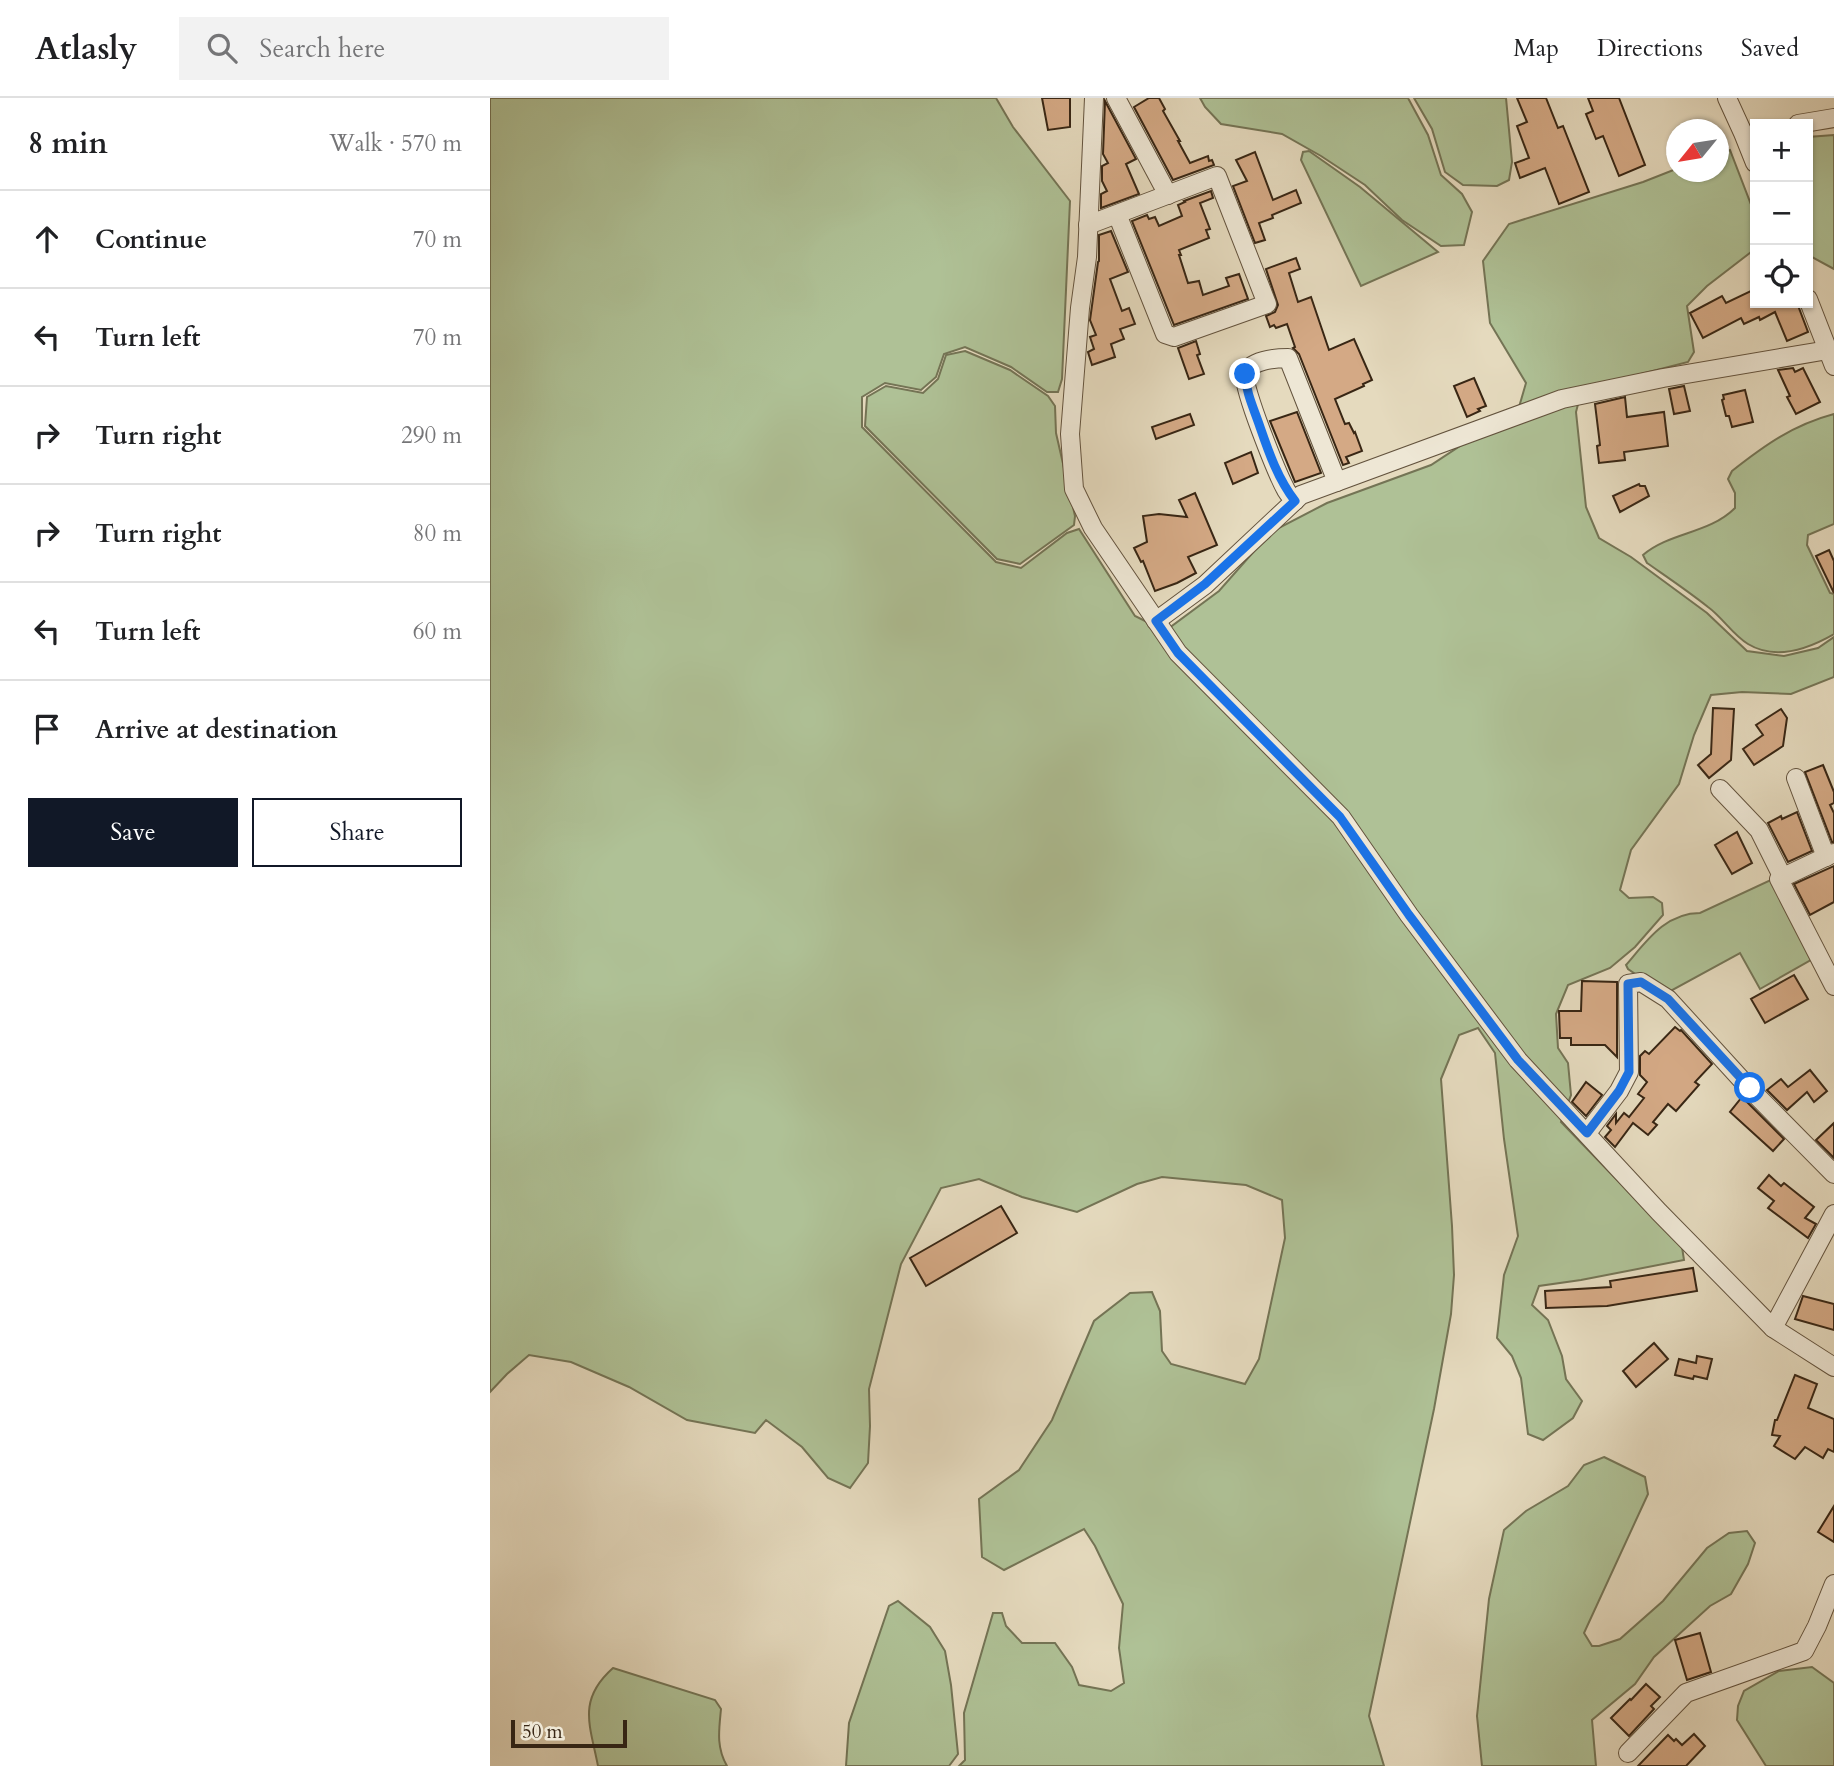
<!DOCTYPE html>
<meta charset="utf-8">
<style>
body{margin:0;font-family:Cardo,serif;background:#f2f2f2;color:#202124}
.controls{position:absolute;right:21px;top:21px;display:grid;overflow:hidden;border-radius:0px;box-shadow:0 2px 5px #0004}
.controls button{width:63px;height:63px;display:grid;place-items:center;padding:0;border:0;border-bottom:2px solid #e0e0e0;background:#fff;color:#202124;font:35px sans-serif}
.compass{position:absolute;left:1176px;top:21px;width:63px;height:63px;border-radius:50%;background:#fff;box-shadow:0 2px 5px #0004;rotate:240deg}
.scale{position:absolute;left:21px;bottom:18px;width:116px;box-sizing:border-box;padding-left:7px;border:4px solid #382614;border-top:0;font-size:19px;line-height:24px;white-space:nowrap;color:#382614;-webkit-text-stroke:5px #eee7d5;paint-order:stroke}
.stop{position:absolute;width:21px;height:21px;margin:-16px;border:5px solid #1a73e8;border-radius:50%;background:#fff}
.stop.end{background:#1a73e8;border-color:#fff;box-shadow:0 2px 7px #0008}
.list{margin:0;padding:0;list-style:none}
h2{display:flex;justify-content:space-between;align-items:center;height:91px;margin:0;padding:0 28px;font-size:30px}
h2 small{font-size:23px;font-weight:400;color:#757577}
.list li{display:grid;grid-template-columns:46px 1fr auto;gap:21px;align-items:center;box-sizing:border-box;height:98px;padding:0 28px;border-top:2px solid #e0e0e0}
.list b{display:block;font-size:26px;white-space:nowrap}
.list em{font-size:23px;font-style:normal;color:#757577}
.actions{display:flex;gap:14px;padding:21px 28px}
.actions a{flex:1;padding:16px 0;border:2px solid #111827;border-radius:0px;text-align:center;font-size:24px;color:#111827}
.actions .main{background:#111827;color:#fff}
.icon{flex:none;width:38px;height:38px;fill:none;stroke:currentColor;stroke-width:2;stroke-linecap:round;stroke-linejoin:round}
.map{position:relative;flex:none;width:1344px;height:1668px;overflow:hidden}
header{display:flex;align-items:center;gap:42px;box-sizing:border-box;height:98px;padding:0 35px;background:#fff;border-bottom:2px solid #e0e0e0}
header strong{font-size:33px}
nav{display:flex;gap:38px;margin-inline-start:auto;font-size:24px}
.search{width:490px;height:63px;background:#f2f2f2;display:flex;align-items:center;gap:18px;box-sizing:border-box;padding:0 24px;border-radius:0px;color:#757577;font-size:26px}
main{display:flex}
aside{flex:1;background:#fff}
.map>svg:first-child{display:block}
</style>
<header>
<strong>Atlasly</strong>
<div class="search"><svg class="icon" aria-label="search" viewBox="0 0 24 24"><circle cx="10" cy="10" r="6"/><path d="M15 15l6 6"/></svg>Search here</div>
<nav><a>Map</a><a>Directions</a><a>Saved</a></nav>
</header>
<main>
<aside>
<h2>8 min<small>Walk · 570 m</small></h2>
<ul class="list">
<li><svg class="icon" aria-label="ahead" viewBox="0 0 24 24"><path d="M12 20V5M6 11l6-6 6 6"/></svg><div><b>Continue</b></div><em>70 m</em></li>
<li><svg class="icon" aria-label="left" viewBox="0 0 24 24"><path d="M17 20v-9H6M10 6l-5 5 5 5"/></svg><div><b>Turn left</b></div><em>70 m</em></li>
<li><svg class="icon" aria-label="right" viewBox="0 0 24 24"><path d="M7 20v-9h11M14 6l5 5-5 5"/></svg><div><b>Turn right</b></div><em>290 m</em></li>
<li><svg class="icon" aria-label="right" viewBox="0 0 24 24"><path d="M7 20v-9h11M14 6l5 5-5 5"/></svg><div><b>Turn right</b></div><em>80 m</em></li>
<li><svg class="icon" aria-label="left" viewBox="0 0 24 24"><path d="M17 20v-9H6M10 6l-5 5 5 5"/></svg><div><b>Turn left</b></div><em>60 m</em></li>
<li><svg class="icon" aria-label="arrive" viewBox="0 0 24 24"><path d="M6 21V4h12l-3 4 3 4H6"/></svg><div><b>Arrive at destination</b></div></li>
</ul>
<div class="actions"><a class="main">Save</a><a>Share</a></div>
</aside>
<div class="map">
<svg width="1344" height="1668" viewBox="0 0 1344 1668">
<rect width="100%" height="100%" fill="#e5dabe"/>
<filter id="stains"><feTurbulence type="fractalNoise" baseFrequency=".00286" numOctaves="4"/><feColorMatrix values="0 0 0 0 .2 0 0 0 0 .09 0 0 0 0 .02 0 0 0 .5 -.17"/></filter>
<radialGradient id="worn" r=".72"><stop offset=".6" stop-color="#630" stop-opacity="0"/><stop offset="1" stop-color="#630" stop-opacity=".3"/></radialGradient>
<g fill="#afc196" stroke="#747455" stroke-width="2">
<polygon points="0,0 506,0 523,29 580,103 572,281 568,294 557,294 521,269 475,249 454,256 446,279 431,292 395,285 372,299 372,329 506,464 531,470 577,435 589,431 645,518 675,533 729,493 781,434 837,405 941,367 1029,309 1036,285 1000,225 993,163 1019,126 1153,84 1186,71 1186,74 1228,74 1229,56 1240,52 1265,117 1265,151 1217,188 1197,208 1204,254 1198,264 1092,291 1086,314 1096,409 1109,440 1141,459 1217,515 1257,553 1294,558 1328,550 1344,539 1344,579 1301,596 1252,594 1221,597 1204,637 1189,686 1141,752 1130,792 1139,800 1163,799 1172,805 1173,817 1145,849 1120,870 1078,887 1066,916 1068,950 1078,965 1081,997 1071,1024 1192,1149 1194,1162 1091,1182 1049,1188 1042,1207 1058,1222 1072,1258 1076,1281 1092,1303 1083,1320 1053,1342 1038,1336 1031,1280 1022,1258 1007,1240 1014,1177 1028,1138 1014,1041 1005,955 988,930 969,937 951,981 962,1128 964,1177 961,1216 944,1311 879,1618 894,1668 469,1668 475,1662 474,1615 503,1515 512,1515 516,1528 532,1545 565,1545 582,1569 589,1587 621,1593 634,1585 629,1550 633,1506 605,1448 594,1431 514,1472 492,1459 489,1401 529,1372 562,1322 604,1223 640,1195 662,1194 670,1213 672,1253 681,1266 755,1286 769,1261 795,1140 792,1102 756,1087 672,1079 647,1086 587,1114 532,1099 489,1081 451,1090 411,1166 379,1291 380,1328 378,1365 360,1390 338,1380 312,1349 276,1322 265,1335 197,1322 139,1289 81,1264 39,1257 17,1276 0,1294"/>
<polygon points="710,0 918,0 938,37 951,77 972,96 982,114 974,147 951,148 912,122 875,87 831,58 792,36 731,26 715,9"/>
<polygon points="924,0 1016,0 1022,64 1019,82 1007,88 973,87 955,74 942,31"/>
<polygon points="1344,37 1344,171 1318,157 1318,39"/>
<polygon points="819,53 870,89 948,154 871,188 811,62 813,54"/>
<polygon points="475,253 520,272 558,298 565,308 566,335 585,418 584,427 530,466 507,461 375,328 377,299 396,288 433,295 448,281 456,257"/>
<path d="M1344 316V426L1318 437 1317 447 1340 495 1344 496V536C1318 551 1286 563 1258 546 1243 537 1232 519 1218 509 1198 493 1177 479 1157 465L1153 457C1180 434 1219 436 1245 410V395L1238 381 1242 373C1275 347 1303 327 1344 316Z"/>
<path d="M1285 780 1326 859 1270 891 1250 855 1177 895 1172 894 1138 871 1136 867C1156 844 1175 815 1210 815Z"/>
<polygon points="1114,1359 1155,1379 1158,1396 1094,1535 1102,1548 1109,1548 1130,1541 1173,1503 1217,1450 1239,1435 1257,1433 1265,1445 1258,1466 1241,1496 1220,1508 1164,1559 1145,1586 1102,1622 1106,1668 992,1668 987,1618 999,1501 1014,1432 1036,1413 1078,1388 1094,1367"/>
<polygon points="408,1503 440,1529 455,1553 461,1587 468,1656 459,1668 356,1668 359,1625 399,1508"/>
<polygon points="1322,1569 1344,1585 1344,1668 1276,1668 1247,1622 1248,1608 1254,1593 1289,1573"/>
<path d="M123 1570 225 1602 231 1611C229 1632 226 1649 237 1668H108C100 1627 87 1602 123 1570Z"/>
</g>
<g fill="#d4a985" stroke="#382614" stroke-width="2">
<polygon points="552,0 580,0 580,29 558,32"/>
<polygon points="659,0 669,0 675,11 673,13 690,43 688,43 700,65 718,58 719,63 722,62 724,67 683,82 644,9"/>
<polygon points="1027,0 1056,0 1068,30 1073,28 1099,94 1069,106 1055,70 1030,80 1025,65 1039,60 1027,28 1037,24"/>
<polygon points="1098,0 1129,0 1155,67 1129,78 1113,38 1106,41 1096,16 1103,13"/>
<polygon points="615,3 646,61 636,66 649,96 611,110 611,96 617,93 612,83 612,68 618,65 613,56"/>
<polygon points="765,54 783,102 806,92 811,105 782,117 783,120 769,125 775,142 765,145 743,88 757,83 746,62"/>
<polygon points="721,93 723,100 710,105 720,131 716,132 719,140 689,152 691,157 689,157 698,185 709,183 713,197 739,188 736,180 749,176 758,201 684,227 642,123 657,117 659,121 665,119 669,128 692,118 688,107 695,104 694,103"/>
<polygon points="621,133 638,174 620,181 632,213 639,210 645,226 630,231 634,241 621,246 625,259 602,267 598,254 604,251 600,239 606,237 600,222 608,164 609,163 609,137"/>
<polygon points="806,160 810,171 799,175 808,204 821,199 839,252 864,241 882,282 873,286 874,288 845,301 855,326 859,325 864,335 865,334 872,353 856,359 859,365 853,367 809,256 803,250 805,249 797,226 786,230 784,227 780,229 776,218 785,214 788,207 776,171"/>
<polygon points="1265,191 1265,205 1307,205 1318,234 1297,243 1285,214 1270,222 1269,219 1254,226 1251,220 1213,240 1200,215 1232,198 1236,205"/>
<polygon points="706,243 710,256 707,257 714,276 699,281 688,250"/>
<polygon points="1303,270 1305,274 1313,270 1330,304 1306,316 1297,299 1300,298 1288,272"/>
<polygon points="984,280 996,308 988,311 990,313 977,319 964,288"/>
<polygon points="1194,288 1200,313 1184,316 1179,291"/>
<polygon points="1255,292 1263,324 1242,329 1239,318 1236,318 1232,302 1234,301 1233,297"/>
<polygon points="1135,299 1137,319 1174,314 1178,348 1134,354 1135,362 1109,365 1107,348 1110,347 1105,306"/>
<polygon points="807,314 831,375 805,384 780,323"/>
<polygon points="700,316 704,327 666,341 662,329"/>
<polygon points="761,354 768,375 743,386 735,365"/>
<polygon points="1149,386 1150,388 1155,388 1159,398 1130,414 1123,398"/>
<polygon points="705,395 727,447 698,459 706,475 687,485 665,493 653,463 651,464 644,450 657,444 653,418 669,416 697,419 689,402"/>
<polygon points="1339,452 1344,463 1344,495 1326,458"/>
<polygon points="1223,610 1244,611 1241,662 1219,680 1208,667 1221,656"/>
<polygon points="1291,611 1297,620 1293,648 1264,667 1253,651 1273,637 1266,627"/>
<polygon points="1333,667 1344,694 1344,705 1340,707 1344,715 1344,744 1342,744 1315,674"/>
<polygon points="1307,714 1322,753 1298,764 1278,725 1291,718 1292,721"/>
<polygon points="1247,734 1262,765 1242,776 1225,747"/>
<polygon points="1344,768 1344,804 1320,817 1304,786"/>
<polygon points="1304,877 1318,901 1275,925 1261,901"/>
<polygon points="1092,883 1127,884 1127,959 1115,947 1081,947 1081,940 1070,940 1069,913 1091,913"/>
<polygon points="1185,929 1190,933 1191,932 1222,966 1205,984 1209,987 1186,1013 1178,1006 1163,1024 1167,1027 1158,1037 1143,1025 1125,1049 1115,1039 1121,1032 1117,1028 1126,1016 1126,1025 1134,1015 1139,1019 1154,1000 1148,996 1157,984 1150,977 1150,958 1155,953 1159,956"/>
<polygon points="1320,972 1337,993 1324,1004 1317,994 1297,1012 1277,992 1291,981 1298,989"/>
<polygon points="1096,984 1112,997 1096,1018 1082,1004"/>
<polygon points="1252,999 1294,1041 1283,1053 1240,1014"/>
<polygon points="1344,1025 1344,1060 1326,1042"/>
<polygon points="1279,1077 1291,1088 1294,1085 1324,1109 1315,1120 1326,1126 1318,1140 1278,1110 1284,1103 1268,1090"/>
<polygon points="511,1108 527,1135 436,1188 420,1160"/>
<polygon points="1203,1170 1207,1193 1117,1208 1056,1210 1055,1193 1121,1189 1120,1183"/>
<polygon points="1313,1198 1344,1206 1344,1232 1305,1221"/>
<polygon points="1164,1245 1178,1261 1146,1289 1133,1273"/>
<polygon points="1207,1258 1222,1261 1217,1281 1204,1278 1203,1281 1185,1277 1189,1261 1206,1265"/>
<polygon points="1305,1277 1327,1286 1318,1310 1344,1321 1344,1354 1338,1351 1333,1360 1315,1349 1305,1361 1284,1348 1290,1338 1282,1337 1285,1322 1287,1322"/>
<polygon points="1344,1408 1344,1444 1328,1434"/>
<polygon points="1210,1535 1221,1574 1197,1582 1185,1542"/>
<polygon points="1156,1586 1170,1599 1161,1608 1164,1611 1139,1638 1121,1620 1140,1601 1141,1602"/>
<polygon points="1204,1636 1215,1648 1196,1668 1148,1668 1178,1637 1184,1643 1186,1641 1192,1647"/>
</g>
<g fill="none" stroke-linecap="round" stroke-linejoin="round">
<g stroke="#63533e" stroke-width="20">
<g id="minor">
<polyline points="604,0 597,159 590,210 580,336 584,391 603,430 688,555 851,719 919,817 1028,962 1169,1114 1283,1230 1344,1269"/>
<polyline points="626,0 678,97"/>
<polyline points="1237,0 1253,35 1265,65"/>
<polyline points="1308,26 1344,20"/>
<polyline points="598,127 727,78 777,206 684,239 675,236 627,116"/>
<polyline points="1318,201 1344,268"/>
<path d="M805 403C801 399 797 395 795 390 787 375 752 289 755 277 759 262 786 260 798 260L847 384"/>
<polyline points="666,523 715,487 811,397 1072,301 1173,280 1338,252"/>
<polyline points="1306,680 1336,759"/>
<polyline points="1230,691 1269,732 1293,780"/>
<polyline points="1344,755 1289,781 1344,888"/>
<polyline points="1097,1035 1129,993 1139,974 1138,886 1151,884 1178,901 1260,991 1344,1076"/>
<polyline points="1283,1230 1344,1116"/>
<polyline points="1138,1655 1196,1595 1314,1553 1327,1528 1344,1486"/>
</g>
</g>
<use href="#minor" stroke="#eee7d5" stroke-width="18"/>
</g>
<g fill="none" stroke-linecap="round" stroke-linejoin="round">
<path stroke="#1a73e8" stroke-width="9" d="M755 276C756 295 764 311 770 329 779 355 788 381 805 403L715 486 666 523 688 555 850 719 919 817 1028 962 1097 1035 1129 993 1139 974 1138 886 1151 884 1178 901 1260 990"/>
</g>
<rect width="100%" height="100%" filter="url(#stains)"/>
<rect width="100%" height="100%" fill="url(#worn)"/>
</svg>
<div class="controls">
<button>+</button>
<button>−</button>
<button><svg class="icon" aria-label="locate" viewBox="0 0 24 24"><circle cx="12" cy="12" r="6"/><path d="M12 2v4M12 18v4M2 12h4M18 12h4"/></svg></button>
</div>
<svg class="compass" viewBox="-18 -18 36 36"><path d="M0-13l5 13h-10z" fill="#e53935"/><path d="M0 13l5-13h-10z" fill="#757577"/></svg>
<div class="scale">50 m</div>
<div class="stop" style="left:1260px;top:990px"></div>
<div class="stop end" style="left:755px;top:276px"></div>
</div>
</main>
